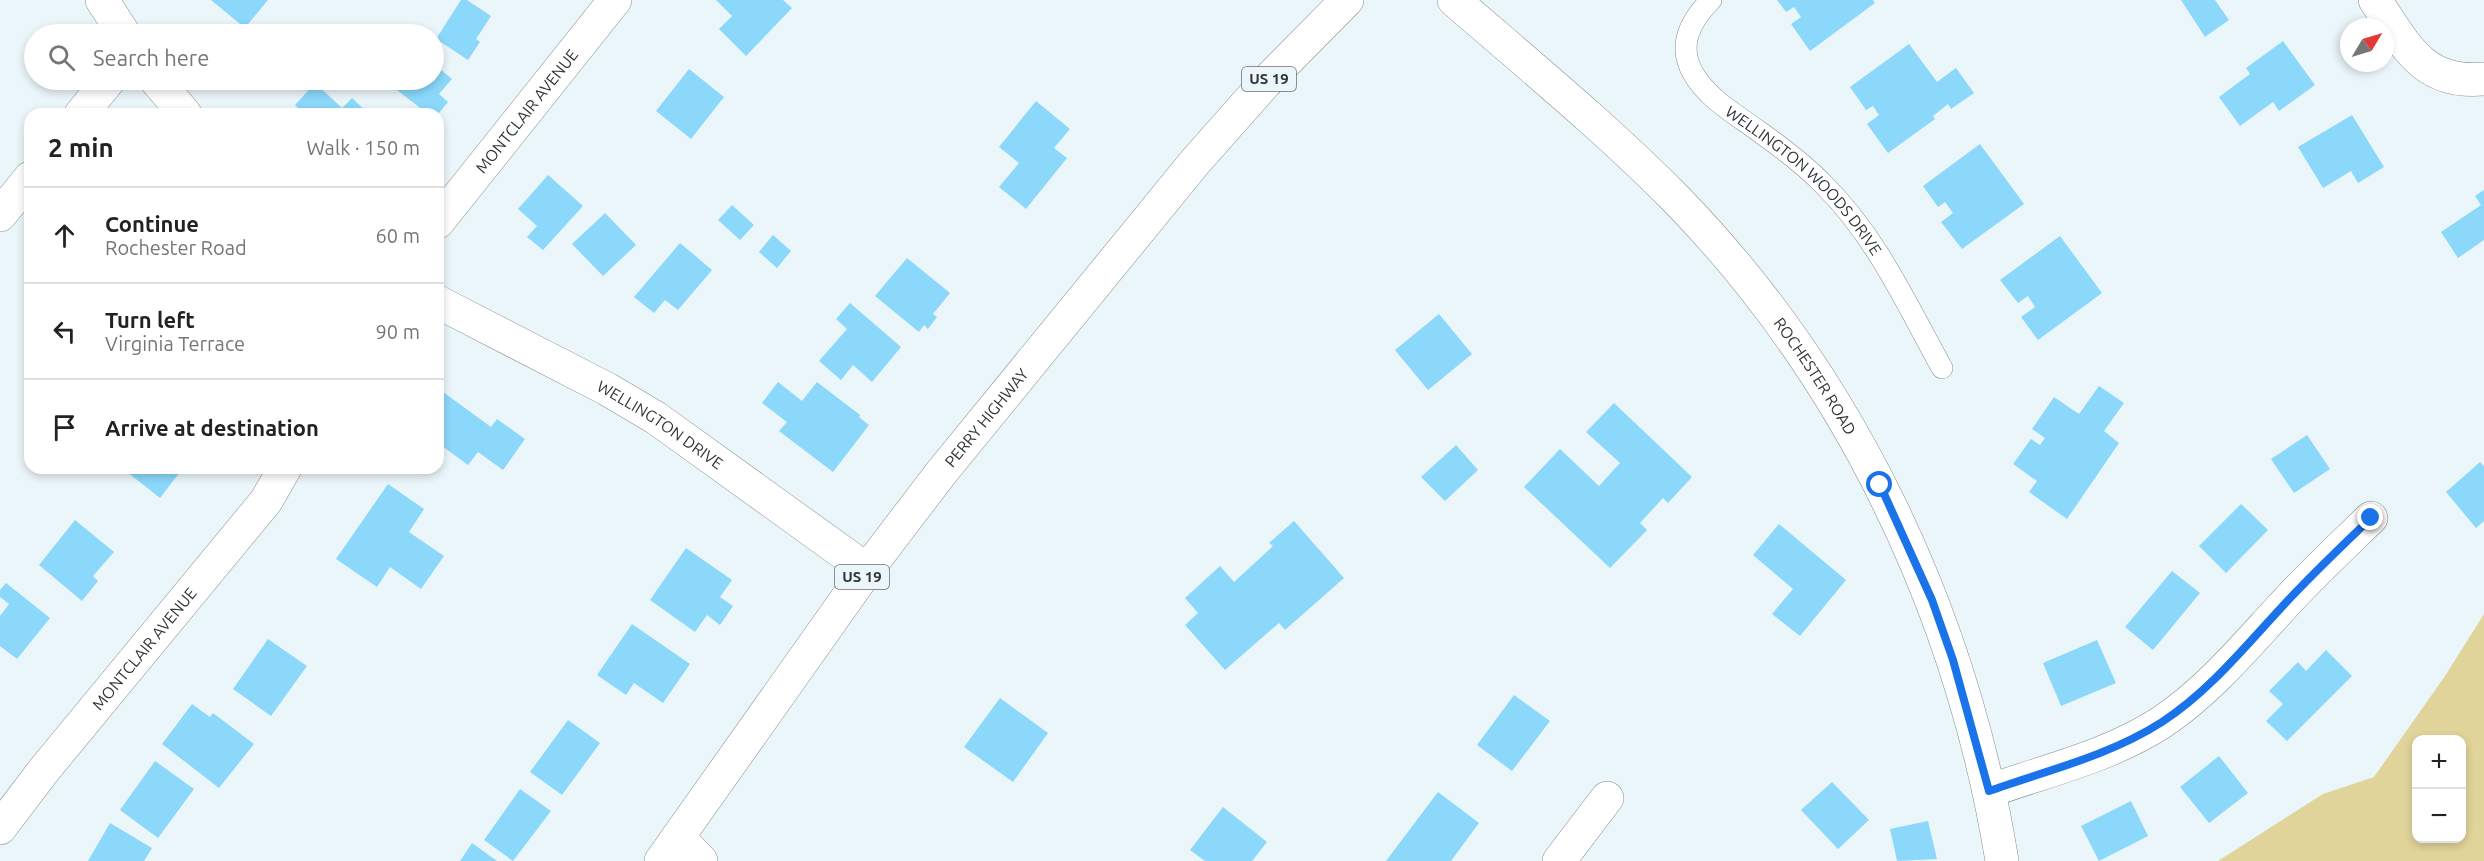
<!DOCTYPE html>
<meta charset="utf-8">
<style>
body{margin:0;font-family:Ubuntu,sans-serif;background:#f6f6f6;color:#222}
.controls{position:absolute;right:18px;bottom:18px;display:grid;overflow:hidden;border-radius:12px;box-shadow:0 3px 9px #0003}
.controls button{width:54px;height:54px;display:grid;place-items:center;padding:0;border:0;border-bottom:2px solid #e0e0e0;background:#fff;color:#222;font:30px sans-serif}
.compass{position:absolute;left:2340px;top:18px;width:54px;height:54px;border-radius:50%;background:#fff;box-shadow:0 3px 9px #0003;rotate:52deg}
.stop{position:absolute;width:18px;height:18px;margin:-14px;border:4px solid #1a73e8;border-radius:50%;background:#fff}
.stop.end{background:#1a73e8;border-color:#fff;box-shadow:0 2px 6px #0008}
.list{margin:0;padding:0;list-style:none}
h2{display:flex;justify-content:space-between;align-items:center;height:78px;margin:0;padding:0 24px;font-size:26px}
h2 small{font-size:20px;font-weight:400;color:#767676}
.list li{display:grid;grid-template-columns:39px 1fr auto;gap:18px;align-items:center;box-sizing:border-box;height:96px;padding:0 24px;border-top:2px solid #e0e0e0}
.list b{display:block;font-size:22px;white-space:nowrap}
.list p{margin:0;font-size:20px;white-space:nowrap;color:#767676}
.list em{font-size:20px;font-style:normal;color:#767676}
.icon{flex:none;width:33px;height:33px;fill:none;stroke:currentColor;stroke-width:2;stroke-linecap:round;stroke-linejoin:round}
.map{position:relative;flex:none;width:2484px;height:861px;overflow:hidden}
.search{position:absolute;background:#fff;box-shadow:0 3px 9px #0003;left:24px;top:24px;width:420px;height:66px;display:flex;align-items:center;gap:15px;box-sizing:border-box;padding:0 21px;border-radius:33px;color:#767676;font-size:22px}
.panel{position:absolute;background:#fff;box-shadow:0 3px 9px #0003;left:24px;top:108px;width:420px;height:366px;border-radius:18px}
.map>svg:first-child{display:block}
</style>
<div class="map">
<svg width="2484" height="861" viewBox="0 0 2484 861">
<rect width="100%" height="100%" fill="#ebf6fb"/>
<path fill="#e1d49a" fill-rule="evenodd" d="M2484 614V861H2218L2323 794 2374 777 2445 676ZM2416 740H2462V838H2416Z"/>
<g fill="#8bd8fb">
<polygon points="211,0 268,0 245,28"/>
<polygon points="461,0 467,0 491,16 476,39 480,42 468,60 436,39"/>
<polygon points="716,0 783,0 792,8 746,56 719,29 732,16"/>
<polygon points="1777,0 1873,0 1875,3 1810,51 1791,24 1801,17 1794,7 1786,12"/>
<polygon points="2181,0 2215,0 2229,20 2205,37"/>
<polygon points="2283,41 2315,85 2279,111 2273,102 2240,126 2219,97 2250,74 2246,68"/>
<polygon points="1909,44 1937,82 1956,68 1974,93 1951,109 1948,104 1933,116 1935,119 1888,153 1867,124 1879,115 1873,106 1866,110 1850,87"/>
<polygon points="434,64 452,79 439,94 448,102 438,114 428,114 384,80 434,80"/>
<polygon points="689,69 724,97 691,139 656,111"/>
<polygon points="315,83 342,108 352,98 369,114 304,114 295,105"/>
<polygon points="1036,101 1070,129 1054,148 1067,158 1026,209 999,187 1019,163 999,147"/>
<polygon points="2352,115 2384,167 2358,183 2351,171 2323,188 2298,147"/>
<polygon points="1980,144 2024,204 1962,249 1941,222 1953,213 1945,202 1938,207 1923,186"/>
<polygon points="548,175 583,206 543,250 527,237 537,226 518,209"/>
<polygon points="2484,190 2484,240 2458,258 2441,232 2481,205 2475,196"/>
<polygon points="732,205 754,225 740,240 718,220"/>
<polygon points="605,213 636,245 603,276 572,244"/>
<polygon points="773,235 791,251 777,268 759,252"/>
<polygon points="2060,236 2102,293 2038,340 2021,317 2035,307 2028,296 2018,303 2000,280"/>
<polygon points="680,243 712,270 678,310 665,300 654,313 634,297"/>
<polygon points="907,258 950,293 933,314 937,317 928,329 924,325 919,332 875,296"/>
<polygon points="850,303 901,347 872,382 853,365 841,380 819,361 847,329 836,319"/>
<polygon points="1439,314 1472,354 1428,390 1395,350"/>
<polygon points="778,382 802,401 817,382 860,415 859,417 869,425 833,472 779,431 787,422 762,403"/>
<polygon points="2099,386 2124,403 2104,431 2119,443 2067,519 2029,492 2037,481 2013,464 2031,439 2040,445 2045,438 2032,429 2054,397 2079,414"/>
<polygon points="439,389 491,427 497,419 525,439 503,470 478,452 468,465 438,443"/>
<polygon points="1614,403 1692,477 1668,503 1663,498 1640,523 1647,530 1610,568 1524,487 1560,449 1599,486 1620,463 1586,432"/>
<polygon points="2307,435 2330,469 2294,493 2271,459"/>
<polygon points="1456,445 1478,470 1445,501 1421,477"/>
<polygon points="2480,462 2484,466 2484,521 2476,528 2446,492"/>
<polygon points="122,468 183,468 160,498"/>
<polygon points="388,484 424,509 409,532 444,556 421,589 390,567 377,587 336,559"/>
<polygon points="2241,504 2268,530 2226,573 2199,546"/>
<polygon points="75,520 114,552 93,576 98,581 82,601 39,565"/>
<polygon points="1294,521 1344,578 1285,630 1279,623 1225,670 1185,625 1198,613 1185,598 1220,566 1234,582 1273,546 1269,543"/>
<polygon points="1779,524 1846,580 1800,636 1772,614 1793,589 1753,555"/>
<polygon points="686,548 732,580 720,597 733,606 720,625 707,615 695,632 650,600"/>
<polygon points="2172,571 2200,593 2153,650 2125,627"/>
<polygon points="6,583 50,618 17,659 0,646 0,616 9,604 0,597 0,590"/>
<polygon points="632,624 690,664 663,703 634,683 626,695 597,675"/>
<polygon points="268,639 307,666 271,716 233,689"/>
<polygon points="2097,640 2116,683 2061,706 2043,663"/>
<polygon points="2326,650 2352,676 2287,741 2266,721 2283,704 2269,691 2298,662 2306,671"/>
<polygon points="1514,695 1550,721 1512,771 1477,745"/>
<polygon points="1000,698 1048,733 1013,782 964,747"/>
<polygon points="192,704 210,717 213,713 254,744 219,788 162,744"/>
<polygon points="568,720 600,743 562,795 530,772"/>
<polygon points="2219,756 2248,793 2209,823 2180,787"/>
<polygon points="155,761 194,789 158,838 120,810"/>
<polygon points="1832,782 1869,820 1838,849 1801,810"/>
<polygon points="520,789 551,811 513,861 484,840"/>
<polygon points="1438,792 1479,823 1451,861 1386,861"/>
<polygon points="2131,801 2148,836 2099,861 2081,826"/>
<polygon points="1223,807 1267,842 1252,861 1205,861 1190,850"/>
<polygon points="1928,821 1937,859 1897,861 1890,829"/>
<polygon points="110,823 152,848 144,861 88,861"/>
<polygon points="472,843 497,861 460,861"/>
</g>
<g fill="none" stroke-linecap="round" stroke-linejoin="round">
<g stroke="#848e93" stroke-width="22">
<g id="service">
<path id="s1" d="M1711 0C1691 20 1677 45 1693 73 1707 98 1735 114 1757 130 1781 147 1804 164 1824 185 1876 236 1907 305 1942 368"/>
</g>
</g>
<g stroke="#848e93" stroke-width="34">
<g id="minor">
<polyline points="102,0 124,34"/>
<path d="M2375 0C2405 44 2422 85 2484 79"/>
<polyline points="156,80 185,114"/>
<polyline points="81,114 109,80"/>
<polyline points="0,215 30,178"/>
<path id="s2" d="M438 222 615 0"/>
<path id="s3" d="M438 302 607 389 656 418 867 570"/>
<path d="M1989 791C2048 770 2110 756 2162 722 2208 691 2243 649 2280 609 2309 577 2340 548 2371 518"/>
<path id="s4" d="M0 828 44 770 266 501 285 468"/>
<polyline points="678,837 701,861"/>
<polyline points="1559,861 1607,798"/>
</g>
</g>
<g stroke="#848e93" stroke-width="34">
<g id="tertiary">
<path id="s5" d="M1454 0C1529 65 1607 129 1677 200 1852 380 1962 615 2002 861"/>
</g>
</g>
<g stroke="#848e93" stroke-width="34">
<g id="primary">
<path id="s6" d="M661 861 867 570 941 473 1195 162 1265 83 1347 0"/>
</g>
</g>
<use href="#service" stroke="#fff" stroke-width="21"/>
<use href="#minor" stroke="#fff" stroke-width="33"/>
<use href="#tertiary" stroke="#fff" stroke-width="33"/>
<use href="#primary" stroke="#fff" stroke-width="33"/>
</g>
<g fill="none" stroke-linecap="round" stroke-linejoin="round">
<path stroke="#1a73e8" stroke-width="8" d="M1880 485 1932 600 1953 660 1989 791C2048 770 2109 756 2162 722 2208 692 2243 649 2280 609 2309 577 2340 548 2371 518"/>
</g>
<g text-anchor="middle" stroke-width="6" stroke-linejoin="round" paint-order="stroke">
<g fill="#ebf6fb" stroke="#696f72" stroke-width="1.5">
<rect x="1242" y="67" width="54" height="24" rx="4.5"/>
<rect x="835" y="565" width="54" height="24" rx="4.5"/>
</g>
<g font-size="15" font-weight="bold" fill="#313538">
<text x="1269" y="84">US 19</text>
<text x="862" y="582">US 19</text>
</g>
<g font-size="16" fill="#313538" stroke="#ebf6fb">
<text dy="6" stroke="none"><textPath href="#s2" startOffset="142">MONTCLAIR AVENUE</textPath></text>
<text dy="6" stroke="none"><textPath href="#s1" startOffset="237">WELLINGTON WOODS DRIVE</textPath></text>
<text dy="6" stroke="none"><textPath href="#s5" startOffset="524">ROCHESTER ROAD</textPath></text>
<text dy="6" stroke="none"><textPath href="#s6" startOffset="550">PERRY HIGHWAY</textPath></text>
<text dy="6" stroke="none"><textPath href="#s3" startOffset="254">WELLINGTON DRIVE</textPath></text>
<text dy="6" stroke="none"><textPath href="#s4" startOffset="230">MONTCLAIR AVENUE</textPath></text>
</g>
</g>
</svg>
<div class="controls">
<button>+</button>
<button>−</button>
</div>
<svg class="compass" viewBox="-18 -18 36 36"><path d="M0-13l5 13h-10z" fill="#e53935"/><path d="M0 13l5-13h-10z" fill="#767676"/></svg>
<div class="stop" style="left:1880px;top:485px"></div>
<div class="stop end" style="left:2371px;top:518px"></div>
<div class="search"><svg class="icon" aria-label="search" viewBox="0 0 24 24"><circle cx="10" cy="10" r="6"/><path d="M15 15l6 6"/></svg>Search here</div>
<section class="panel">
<h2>2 min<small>Walk · 150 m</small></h2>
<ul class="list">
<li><svg class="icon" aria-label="ahead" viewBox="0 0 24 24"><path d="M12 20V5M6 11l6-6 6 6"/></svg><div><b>Continue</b><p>Rochester Road</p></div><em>60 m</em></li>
<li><svg class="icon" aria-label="left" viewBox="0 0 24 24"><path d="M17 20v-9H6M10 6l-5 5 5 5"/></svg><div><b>Turn left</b><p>Virginia Terrace</p></div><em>90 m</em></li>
<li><svg class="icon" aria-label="arrive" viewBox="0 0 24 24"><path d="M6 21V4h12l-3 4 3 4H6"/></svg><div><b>Arrive at destination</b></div></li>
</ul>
</section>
</div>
